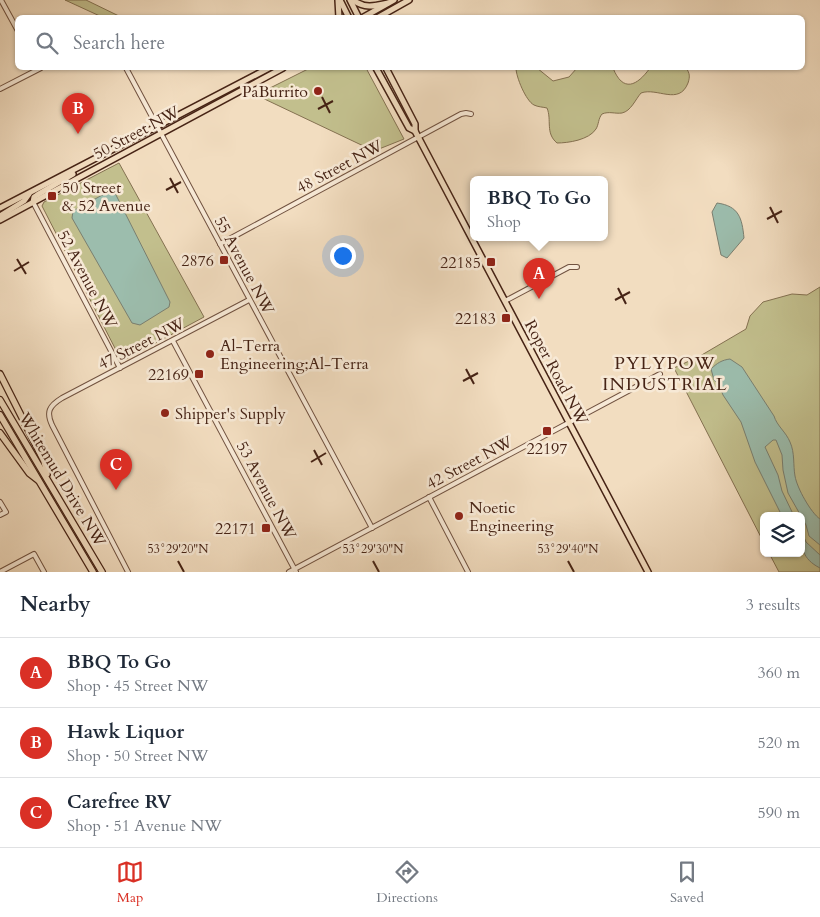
<!DOCTYPE html>
<meta charset="utf-8">
<style>
body{margin:0;font-family:Cardo,serif;background:#f6f6f7;color:#1f2937}
.controls{position:absolute;right:15px;bottom:15px;display:grid;overflow:hidden;border-radius:8px;box-shadow:0 1px 4px #0004}
.controls button{width:45px;height:45px;display:grid;place-items:center;padding:0;border:0;border-bottom:1px solid #e0e1e3;background:#fff;color:#1f2937;font:25px sans-serif}
.you{position:absolute;left:342px;top:255px;width:18px;height:18px;margin:-12px;border:4px solid #fff;border-radius:50%;background:#1a73e8;box-shadow:0 0 0 8px #1a73e833}
.badge{display:grid;place-items:center;width:32px;height:32px;border-radius:50%;background:#d93025;color:#fff;font-size:16px;font-weight:700}
.pin{position:absolute;translate:-50% -41px;filter:drop-shadow(0 1px 2px #0008)}
.pin::after{content:'';position:absolute;top:26px;width:18px;height:15px;background:inherit;clip-path:polygon(0 0,100% 0,50% 100%)}
.popup{position:absolute;left:470px;top:176px;width:138px;height:65px;box-sizing:border-box;display:grid;place-content:center;border-radius:8px;background:#fff;filter:drop-shadow(0 1px 4px #0005);font-size:16px;white-space:nowrap;color:#747a83}
.popup b{font-size:19px;color:#1f2937}
.popup::after{content:'';position:absolute;left:50%;top:100%;margin-left:-10px;border:10px solid transparent;border-top-color:#fff}
.list{margin:0;padding:0;list-style:none}
h2{display:flex;justify-content:space-between;align-items:center;height:65px;margin:0;padding:0 20px;font-size:21px}
h2 small{font-size:16px;font-weight:400;color:#747a83}
.list li{display:grid;grid-template-columns:32px 1fr auto;gap:15px;align-items:center;box-sizing:border-box;height:70px;padding:0 20px;border-top:1px solid #e0e1e3}
.list b{display:block;font-size:19px;white-space:nowrap}
.list p{margin:0;font-size:16px;white-space:nowrap;color:#747a83}
.list em{font-size:16px;font-style:normal;color:#747a83}
.icon{flex:none;width:28px;height:28px;fill:none;stroke:currentColor;stroke-width:2;stroke-linecap:round;stroke-linejoin:round}
.map{position:relative;flex:none;width:820px;height:572px;overflow:hidden}
.search{position:absolute;background:#fff;box-shadow:0 1px 4px #0004;left:15px;right:15px;top:15px;height:55px;display:flex;align-items:center;gap:12px;box-sizing:border-box;padding:0 18px;border-radius:8px;color:#747a83;font-size:19px}
.sheet{height:275px;background:#fff}
nav{display:flex;justify-content:space-around;align-items:center;box-sizing:border-box;height:70px;border-top:1px solid #e0e1e3;background:#fff;font-size:14px;color:#747a83}
nav a{display:grid;justify-items:center;gap:2px}
nav .on{color:#d93025}
.map>svg:first-child{display:block}
</style>
<div class="map">
<svg width="820" height="572" viewBox="0 0 820 572">
<rect width="100%" height="100%" fill="#f2ddc0"/>
<filter id="stains"><feTurbulence type="fractalNoise" baseFrequency=".004" numOctaves="4"/><feColorMatrix values="0 0 0 0 .2 0 0 0 0 .09 0 0 0 0 .02 0 0 0 .5 -.17"/></filter>
<radialGradient id="worn" r=".72"><stop offset=".6" stop-color="#630" stop-opacity="0"/><stop offset="1" stop-color="#630" stop-opacity=".3"/></radialGradient>
<g fill="#c2bf8d" stroke="#847151">
<polygon points="65,0 86,0 121,17 102,17"/>
<polygon points="310,68 366,68 404,139 374,151 256,95"/>
<path d="M516 68H537L553 81 569 77 577 68H613C623 93 637 86 650 68H686C690 73 690 77 688 83 679 106 657 87 641 93 635 100 631 111 622 113 615 114 609 111 602 114 598 119 599 124 596 129 589 140 568 143 557 143 545 133 552 120 547 108 543 107 538 107 534 105 526 101 516 77 516 68Z"/>
<polygon points="119,163 204,317 124,360 119,356 42,206 44,202"/>
<polygon points="820,287 820,572 779,572 769,553 801,553 801,516 764,516 764,543 674,368 700,356 746,329 750,316 763,302 792,294 807,295"/>
</g>
<g fill="#9cbdad" stroke="#7a7f70">
<polygon points="113,192 116,195 170,302 169,307 140,325 132,323 72,218 73,211 106,193"/>
<path d="M717 203C739 206 742 218 744 238L727 258 721 255 712 212Z"/>
<path d="M730 359 742 367 774 416C777 426 786 432 790 442 795 453 793 465 795 476 797 488 811 513 820 519V545L809 536 806 525 788 493 783 470 782 455 776 440H773L765 447 778 475 782 491 794 516H782L755 462 741 422 723 395 719 385 714 380 711 369C717 363 722 360 730 359Z"/>
<path d="M801 530 806 542 820 555V568C802 559 801 547 801 530Z"/>
</g>
<g fill="none" stroke-linecap="round" stroke-linejoin="round">
<g stroke="#715240" stroke-width="6">
<g id="minor">
<polyline points="1,0 18,31"/>
<polyline points="126,68 372,528"/>
<polyline points="0,89 41,68"/>
<polyline points="33,202 120,368"/>
<polyline points="220,244 461,114 466,113 471,114"/>
<polyline points="505,301 569,267 577,267"/>
<polyline points="173,341 296,572"/>
<polyline points="429,497 468,572"/>
<polyline points="0,502 6,512 0,515"/>
<polyline points="0,572 34,554 44,572"/>
<path d="M128 572 52 425C46 412 49 406 62 398L249 300"/>
<polyline points="289,572 660,374"/>
</g>
</g>
<g stroke="#462315" stroke-width="8">
<g id="major">
<polyline points="338,0 339,18"/>
<polyline points="340,0 349,18"/>
<polyline points="350,0 359,18"/>
<path d="M353 0C365 9 375 6 388 3"/>
<polyline points="362,18 394,0"/>
<polyline points="377,18 409,0"/>
<polyline points="376,68 409,128 415,131"/>
<polyline points="386,68 415,124 415,131 648,572"/>
<polyline points="33,202 34,197 37,195 73,174"/>
<polyline points="0,208 269,68"/>
<polyline points="0,216 24,201 29,194"/>
<polyline points="0,220 283,68"/>
</g>
</g>
<g stroke="#462315" stroke-width="8">
<g id="highway">
<polyline points="0,374 44,461 47,474"/>
<polyline points="0,400 102,572"/>
<polyline points="0,415 93,572"/>
<polyline points="0,433 29,473 38,480"/>
</g>
</g>
<use href="#minor" stroke="#f7e9d6" stroke-width="4"/>
<use href="#major" stroke="#f2ddc0" stroke-width="5"/>
<use href="#highway" stroke="#f2ddc0" stroke-width="5.5"/>
</g>
<path fill="none" stroke="#462315" stroke-width="2" d="M322 97 330 113M318 109 333 101M170 178 178 193M166 190 181 182M770 207 778 223M767 219 782 211M17 259 26 274M14 271 29 262M618 288 626 304M615 300 630 292M466 369 474 384M463 381 478 373M314 450 322 465M311 462 326 453M178 561 184 572M373 561 379 572M568 561 574 572"/>
<g fill="#8f2418" stroke="#f7e9d6" stroke-width="2">
<circle cx="318" cy="91" r="5"/>
<rect x="47" y="191" width="10" height="10" rx="2.5"/>
<rect x="219" y="255" width="10" height="10" rx="2.5"/>
<rect x="486" y="257" width="10" height="10" rx="2.5"/>
<rect x="501" y="313" width="10" height="10" rx="2.5"/>
<circle cx="210" cy="354" r="5"/>
<rect x="194" y="369" width="10" height="10" rx="2.5"/>
<circle cx="165" cy="413" r="5"/>
<rect x="542" y="426" width="10" height="10" rx="2.5"/>
<circle cx="459" cy="516" r="5"/>
<rect x="261" y="523" width="10" height="10" rx="2.5"/>
</g>
<g text-anchor="middle" stroke-width="5" stroke-linejoin="round" paint-order="stroke">
<g font-size="16" fill="#462315" stroke="#f7e9d6" text-anchor="end">
<text x="308" y="97">PaBurrito</text>
<text x="62" y="193" text-anchor="start">50 Street<tspan x="62" dy="18">&amp; 52 Avenue</tspan></text>
<text x="214" y="266">2876</text>
<text x="481" y="268">22185</text>
<text x="496" y="324">22183</text>
<text x="220" y="351" text-anchor="start">Al-Terra<tspan x="220" dy="18">Engineering;Al-Terra</tspan></text>
<text x="189" y="380">22169</text>
<text x="175" y="419" text-anchor="start">Shipper's Supply</text>
<text x="547" y="454" text-anchor="middle">22197</text>
<text x="469" y="513" text-anchor="start">Noetic<tspan x="469" dy="18">Engineering</tspan></text>
<text x="256" y="534">22171</text>
</g>
<g font-size="16" fill="#462315" stroke="#f7e9d6">
<text transform="translate(136 132) rotate(-28)" y="6">50 Street NW</text>
<text transform="translate(339 166) rotate(-28)" y="6">48 Street NW</text>
<text transform="translate(245 265) rotate(62)" y="6">55 Avenue NW</text>
<text transform="translate(88 279) rotate(62)" y="6">52 Avenue NW</text>
<text transform="translate(141 343) rotate(-27)" y="6">47 Street NW</text>
<text transform="translate(557 372) rotate(62)" y="6">Roper Road NW</text>
<text transform="translate(469 462) rotate(-28)" y="6">42 Street NW</text>
<text transform="translate(63 479) rotate(59)" y="6">Whitemud Drive NW</text>
<text transform="translate(267 490) rotate(62)" y="6">53 Avenue NW</text>
</g>
<g font-size="18" letter-spacing="1" fill="#462315" stroke="#f7e9d6">
<text x="665" y="369">PYLYPOW<tspan x="665" dy="21">INDUSTRIAL</tspan></text>
</g>
</g>
<g font-size="12" text-anchor="middle" fill="#462315" stroke="#f7e9d6" stroke-width="5" stroke-linejoin="round" paint-order="stroke">
<text x="178" y="553">53°29'20"N</text>
<text x="373" y="553">53°29'30"N</text>
<text x="568" y="553">53°29'40"N</text>
</g>
<rect width="100%" height="100%" filter="url(#stains)"/>
<rect width="100%" height="100%" fill="url(#worn)"/>
</svg>
<div class="controls">
<button><svg class="icon" aria-label="layers" viewBox="0 0 24 24"><path d="M12 4l9 5-9 5-9-5zM3 14l9 5 9-5"/></svg></button>
</div>
<div class="you"></div>
<div class="pin badge" style="left:539px;top:299px">A</div>
<div class="popup"><b>BBQ To Go</b>Shop</div>
<div class="pin badge" style="left:78px;top:134px">B</div>
<div class="pin badge" style="left:116px;top:490px">C</div>
<div class="search"><svg class="icon" aria-label="search" viewBox="0 0 24 24"><circle cx="10" cy="10" r="6"/><path d="M15 15l6 6"/></svg>Search here</div>
</div>
<section class="sheet">
<h2>Nearby<small>3 results</small></h2>
<ul class="list">
<li><span class="badge">A</span><div><b>BBQ To Go</b><p>Shop · 45 Street NW</p></div><em>360 m</em></li>
<li><span class="badge">B</span><div><b>Hawk Liquor</b><p>Shop · 50 Street NW</p></div><em>520 m</em></li>
<li><span class="badge">C</span><div><b>Carefree RV</b><p>Shop · 51 Avenue NW</p></div><em>590 m</em></li>
</ul>
</section>
<nav>
<a class="on"><svg class="icon" aria-label="map" viewBox="0 0 24 24"><path d="M3 6l6-2 6 2 6-2v14l-6 2-6-2-6 2zM9 4v14M15 6v14"/></svg>Map</a>
<a><svg class="icon" aria-label="directions" viewBox="0 0 24 24"><path d="M12 3l9 9-9 9-9-9zM9 14v-3h6M13 9l2 2-2 2"/></svg>Directions</a>
<a><svg class="icon" aria-label="saved" viewBox="0 0 24 24"><path d="M7 4h10v16l-5-4-5 4z"/></svg>Saved</a>
</nav>
